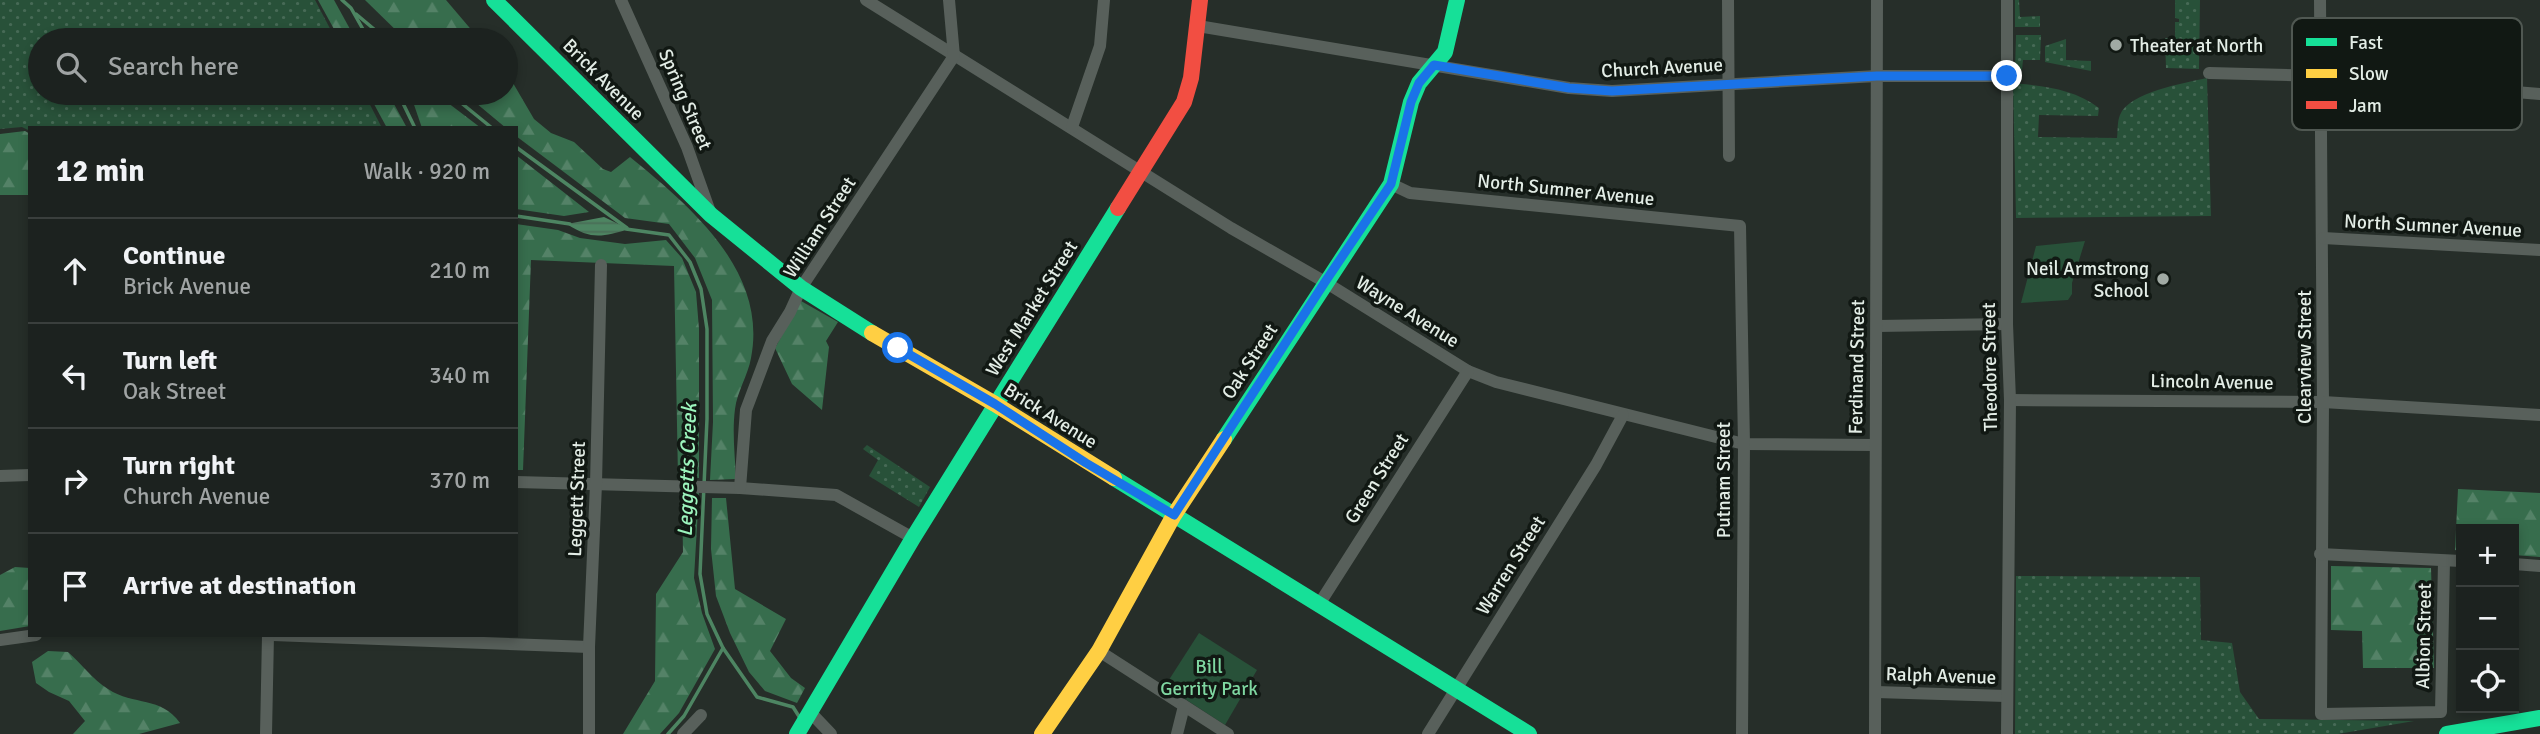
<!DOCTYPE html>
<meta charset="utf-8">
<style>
body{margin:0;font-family:Signika,sans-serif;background:#252a28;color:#f1f3f6}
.controls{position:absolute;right:21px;bottom:21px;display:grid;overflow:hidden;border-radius:0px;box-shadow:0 4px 10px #0003}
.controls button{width:63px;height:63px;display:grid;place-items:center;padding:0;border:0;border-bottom:2px solid #3a3f3d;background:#1c221f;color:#f1f3f6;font:35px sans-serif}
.stop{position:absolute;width:21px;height:21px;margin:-16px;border:5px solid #1a73e8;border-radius:50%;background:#fff}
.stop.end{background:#1a73e8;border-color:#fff;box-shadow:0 2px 7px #0008}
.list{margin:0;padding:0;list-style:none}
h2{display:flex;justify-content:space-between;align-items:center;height:91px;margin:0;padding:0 28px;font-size:30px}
h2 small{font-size:23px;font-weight:400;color:#a0a4a4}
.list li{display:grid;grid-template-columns:46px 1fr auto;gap:21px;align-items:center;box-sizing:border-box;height:105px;padding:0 28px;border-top:2px solid #3a3f3d}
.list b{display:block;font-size:26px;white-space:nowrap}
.list p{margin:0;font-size:23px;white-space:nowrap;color:#a0a4a4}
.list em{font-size:23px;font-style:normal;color:#a0a4a4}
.icon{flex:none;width:38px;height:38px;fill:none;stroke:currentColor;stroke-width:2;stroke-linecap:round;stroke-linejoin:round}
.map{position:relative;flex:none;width:2540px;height:734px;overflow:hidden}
.search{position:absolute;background:#1c221f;box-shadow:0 4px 10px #0003;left:28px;top:28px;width:490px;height:77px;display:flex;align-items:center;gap:18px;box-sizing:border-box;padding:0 24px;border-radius:38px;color:#a0a4a4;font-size:26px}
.panel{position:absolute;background:#1c221f;box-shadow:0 4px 10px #0003;left:28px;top:126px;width:490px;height:511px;border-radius:0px}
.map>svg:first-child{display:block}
</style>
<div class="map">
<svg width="2540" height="734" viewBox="0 0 2540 734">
<defs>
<pattern id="grass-dots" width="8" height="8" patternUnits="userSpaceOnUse" patternTransform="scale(1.75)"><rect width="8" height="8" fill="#285139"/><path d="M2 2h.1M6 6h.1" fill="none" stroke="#476a56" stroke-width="1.8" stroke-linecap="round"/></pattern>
<pattern id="forest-firs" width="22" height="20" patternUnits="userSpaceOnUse" patternTransform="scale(1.75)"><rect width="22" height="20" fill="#376d4d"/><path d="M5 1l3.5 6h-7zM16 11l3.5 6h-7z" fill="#548267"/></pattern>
<pattern id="water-rules" width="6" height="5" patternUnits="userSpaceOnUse" patternTransform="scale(1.75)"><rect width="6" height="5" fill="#4d8562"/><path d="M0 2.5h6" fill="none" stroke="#496c56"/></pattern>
</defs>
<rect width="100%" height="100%" fill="#262e29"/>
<g fill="url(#grass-dots)">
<polygon points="0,0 315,0 336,40 40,40 40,93 364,93 382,128 30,128 30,131 22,127 0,129"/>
<polygon points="2015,0 2019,0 2020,17 2040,16 2040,27 2015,27"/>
<polygon points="2175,0 2200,0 2199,69 2166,68 2165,38 2175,38 2175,22 2179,22 2179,19 2175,18"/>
<polygon points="2016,35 2041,35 2040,60 2023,60 2022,70 2015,70"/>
<polygon points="2066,39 2066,60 2091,61 2091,71 2045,62 2045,46"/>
<path d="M2207 78 2211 216 2016 218 2013 83C2044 86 2074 89 2099 108L2098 116 2039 115 2038 137 2117 138C2118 131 2117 122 2120 115 2129 92 2185 83 2207 78Z"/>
<polygon points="867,445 930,487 919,507 869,476 878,460 863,449"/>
<polygon points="2016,576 2200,577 2201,640 2232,643 2240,692 2259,719 2414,721 2338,734 2015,734"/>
</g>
<g fill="url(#forest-firs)">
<polygon points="318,0 334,0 356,40 340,40"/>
<polygon points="365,0 446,0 480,40 406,40"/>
<path d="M506 71 534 119 551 133 574 142 603 169 611 172 630 157C690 206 768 271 751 358 748 375 737 392 735 409 732 432 735 456 736 479L710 480 713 422 712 300 695 258 669 224 625 218 516 136V128H506L464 93H506Z"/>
<polygon points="368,93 388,93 407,128 387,128"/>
<polygon points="410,93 435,93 481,128 422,128"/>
<polygon points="25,131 30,134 30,195 0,195 0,134"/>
<polygon points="516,155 589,212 564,216 516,209"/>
<polygon points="516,224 558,230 580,238 625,244 666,240 682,258 696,292 699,329 699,478 678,477 674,266 531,260 523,470 516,470"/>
<polygon points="801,301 838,322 826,341 829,347 822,410 792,384 775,348"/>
<polygon points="2458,489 2540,493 2540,557 2514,555 2514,529 2461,529 2461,551 2455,550"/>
<polygon points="699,492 694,578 702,613 715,649 679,713 660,734 623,734 655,681 656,594 683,552 682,494"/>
<polygon points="712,498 726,498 735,589 786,619 770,651 791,678 805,688 797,703 765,691 749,672 730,633 716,596 711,549"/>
<polygon points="2331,566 2431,568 2434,668 2363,668 2362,631 2331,630"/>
<polygon points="15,567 30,568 30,626 0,631 0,575"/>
<path d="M48 651 68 652C81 663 93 680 108 689 134 706 161 696 180 723L139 734H73L85 721 69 701 49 692 36 683 32 662Z"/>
</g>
<g fill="#285139">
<polygon points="2085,241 2072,283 2072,294 2068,300 2021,303 2036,246"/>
<polygon points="1199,633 1257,670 1225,725 1165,686"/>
</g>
<path fill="url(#water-rules)" d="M604 217 629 229C602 237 591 240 567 224Z"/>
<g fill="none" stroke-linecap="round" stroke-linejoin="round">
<g stroke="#4d8562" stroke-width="3.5">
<polyline points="342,0 351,8 369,40"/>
<polyline points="356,14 387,40"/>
<polyline points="398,93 415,128"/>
<polyline points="449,93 492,128"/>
<polyline points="516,147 627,228"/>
<polyline points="516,216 570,224"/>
<polyline points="626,229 669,235 690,262 701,289 707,329 707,419 700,574 707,614 723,648 757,697 793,707 800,718"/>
<polyline points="668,734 684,716 723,648"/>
</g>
<g stroke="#58605b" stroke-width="12">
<polyline points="621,0 687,147 709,209"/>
<polyline points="866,0 1231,228 1325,282 1468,371 1496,382 1744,444 1874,445"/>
<polyline points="1728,0 1729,156"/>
<polyline points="2320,0 2323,402 2321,714 2441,712 2444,561"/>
<polyline points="1198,26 1569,88 1612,91 1877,76 2007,76"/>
<polyline points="2209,73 2321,76 2540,94"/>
<polyline points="1072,127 1100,46 1104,0"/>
<polyline points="1391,184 1410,193 1740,226 1744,444 1742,734"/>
<polyline points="2323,238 2540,250"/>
<polyline points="1877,326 2007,324"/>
<polyline points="2010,400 2323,402 2540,415"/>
<polyline points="0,476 30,475"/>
<polyline points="516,482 740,488 836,495 913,538"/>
<polyline points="740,488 746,410 772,341 790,312 801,288 954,56 949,0"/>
<polyline points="2320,554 2461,561"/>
<polyline points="2514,564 2540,566"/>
<polyline points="1318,606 1468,371"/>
<polyline points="273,635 589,647"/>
<polyline points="0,640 36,635"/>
<polyline points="1099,651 1228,734"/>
<polyline points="1876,692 2006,696"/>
<polyline points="810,712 831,734"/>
<polyline points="266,734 268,635"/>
<polyline points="589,734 589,647 596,484 601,265"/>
<polyline points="683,734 701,715"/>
<polyline points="1177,734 1184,706"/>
<polyline points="1428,734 1596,465 1623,415"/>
<polyline points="1875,734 1877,0"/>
<polyline points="2007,734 2010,400 2007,324 2007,0"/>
</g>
<g stroke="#16e098" stroke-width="16">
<polyline points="494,0 711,215 801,288 872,333"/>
<polyline points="1224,439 1391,184 1411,102 1419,83 1445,52 1457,0"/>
<polyline points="1114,478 1529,734"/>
<polyline points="797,734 913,538 1118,208"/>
<polyline points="2447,734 2540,718"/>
</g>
<g stroke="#ffcf43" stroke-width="16">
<polyline points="872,333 995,404 1114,478"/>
<polyline points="1042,734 1099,651 1174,515 1224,439"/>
</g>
<polyline stroke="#f24e42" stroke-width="16" points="1118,208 1184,102 1191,78 1200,0"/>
</g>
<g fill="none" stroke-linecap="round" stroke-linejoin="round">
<polyline stroke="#1a73e8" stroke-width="9" points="898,348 995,404 1086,463 1174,515 1325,282 1391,184 1411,102 1419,83 1434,65 1569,88 1612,91 1877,76 2007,76"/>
</g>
<g fill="#a1aaa4" stroke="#111813" stroke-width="2.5">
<circle cx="2116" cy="45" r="7"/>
<circle cx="2163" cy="279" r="7"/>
</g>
<g text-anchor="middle" stroke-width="7" stroke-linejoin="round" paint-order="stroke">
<g font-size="19" fill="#e3ede6" stroke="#111813" text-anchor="start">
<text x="2130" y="52">Theater at North</text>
<text x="2149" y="275" text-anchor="end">Neil Armstrong<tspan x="2149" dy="22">School</tspan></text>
</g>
<g font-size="19" fill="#e3ede6" stroke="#111813">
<text transform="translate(1662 67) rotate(-3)" y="7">Church Avenue</text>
<text transform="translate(604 79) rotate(45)" y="7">Brick Avenue</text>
<text transform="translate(686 99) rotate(67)" y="7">Spring Street</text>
<text transform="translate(1566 189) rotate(6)" y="7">North Sumner Avenue</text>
<text transform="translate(2433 225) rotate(3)" y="7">North Sumner Avenue</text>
<text transform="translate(819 227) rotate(-57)" y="7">William Street</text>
<text transform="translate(1031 308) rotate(-58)" y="7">West Market Street</text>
<text transform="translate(1408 311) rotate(32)" y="7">Wayne Avenue</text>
<text transform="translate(2304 357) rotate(-90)" y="7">Clearview Street</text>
<text transform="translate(1249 361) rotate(-57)" y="7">Oak Street</text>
<text transform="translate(1856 367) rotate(-89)" y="7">Ferdinand Street</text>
<text transform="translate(1989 367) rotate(-91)" y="7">Theodore Street</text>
<text transform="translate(2212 381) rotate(1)" y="7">Lincoln Avenue</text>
<text transform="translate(1051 415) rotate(32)" y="7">Brick Avenue</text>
<text transform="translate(1376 478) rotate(-58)" y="7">Green Street</text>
<text transform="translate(1723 480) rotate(-90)" y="7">Putnam Street</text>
<text transform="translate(576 499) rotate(-88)" y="7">Leggett Street</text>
<text transform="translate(1510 565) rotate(-58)" y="7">Warren Street</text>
<text transform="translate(2423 636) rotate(-89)" y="7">Albion Street</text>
<text transform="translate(1941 675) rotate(2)" y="7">Ralph Avenue</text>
</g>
<g font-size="19" fill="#7fd7a1" stroke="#111813">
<text x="1209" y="673">Bill<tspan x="1209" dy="22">Gerrity Park</tspan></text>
</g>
<g font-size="21" font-style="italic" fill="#9cf5bd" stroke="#111813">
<text transform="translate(687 470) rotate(-88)" y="7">Leggetts Creek</text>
</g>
</g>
<rect x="2292" y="18" width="230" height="112" rx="10" fill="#111813" stroke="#505852" stroke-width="2"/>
<rect x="2306" y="38" width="31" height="8" fill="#16e098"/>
<rect x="2306" y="69" width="31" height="9" fill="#ffcf43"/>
<rect x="2306" y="101" width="31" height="8" fill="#f24e42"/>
<g font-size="19" fill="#e3ede6">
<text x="2349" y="49">Fast</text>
<text x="2349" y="80">Slow</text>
<text x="2349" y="112">Jam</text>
</g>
</svg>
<div class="controls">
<button>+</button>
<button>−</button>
<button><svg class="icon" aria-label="locate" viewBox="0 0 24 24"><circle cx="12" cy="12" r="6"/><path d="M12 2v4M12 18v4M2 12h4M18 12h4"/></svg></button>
</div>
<div class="stop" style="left:898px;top:348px"></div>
<div class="stop end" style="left:2007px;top:76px"></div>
<div class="search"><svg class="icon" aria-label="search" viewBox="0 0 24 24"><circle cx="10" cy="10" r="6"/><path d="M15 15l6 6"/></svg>Search here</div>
<section class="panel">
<h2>12 min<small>Walk · 920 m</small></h2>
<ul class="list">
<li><svg class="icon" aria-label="ahead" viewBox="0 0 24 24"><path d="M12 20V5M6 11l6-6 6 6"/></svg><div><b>Continue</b><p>Brick Avenue</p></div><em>210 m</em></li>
<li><svg class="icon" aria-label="left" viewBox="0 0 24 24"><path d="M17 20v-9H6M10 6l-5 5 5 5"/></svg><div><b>Turn left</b><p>Oak Street</p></div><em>340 m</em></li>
<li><svg class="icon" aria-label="right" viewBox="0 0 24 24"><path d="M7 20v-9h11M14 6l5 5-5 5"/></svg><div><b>Turn right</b><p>Church Avenue</p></div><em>370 m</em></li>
<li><svg class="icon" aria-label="arrive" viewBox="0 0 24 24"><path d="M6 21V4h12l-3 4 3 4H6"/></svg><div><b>Arrive at destination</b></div></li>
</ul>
</section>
</div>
